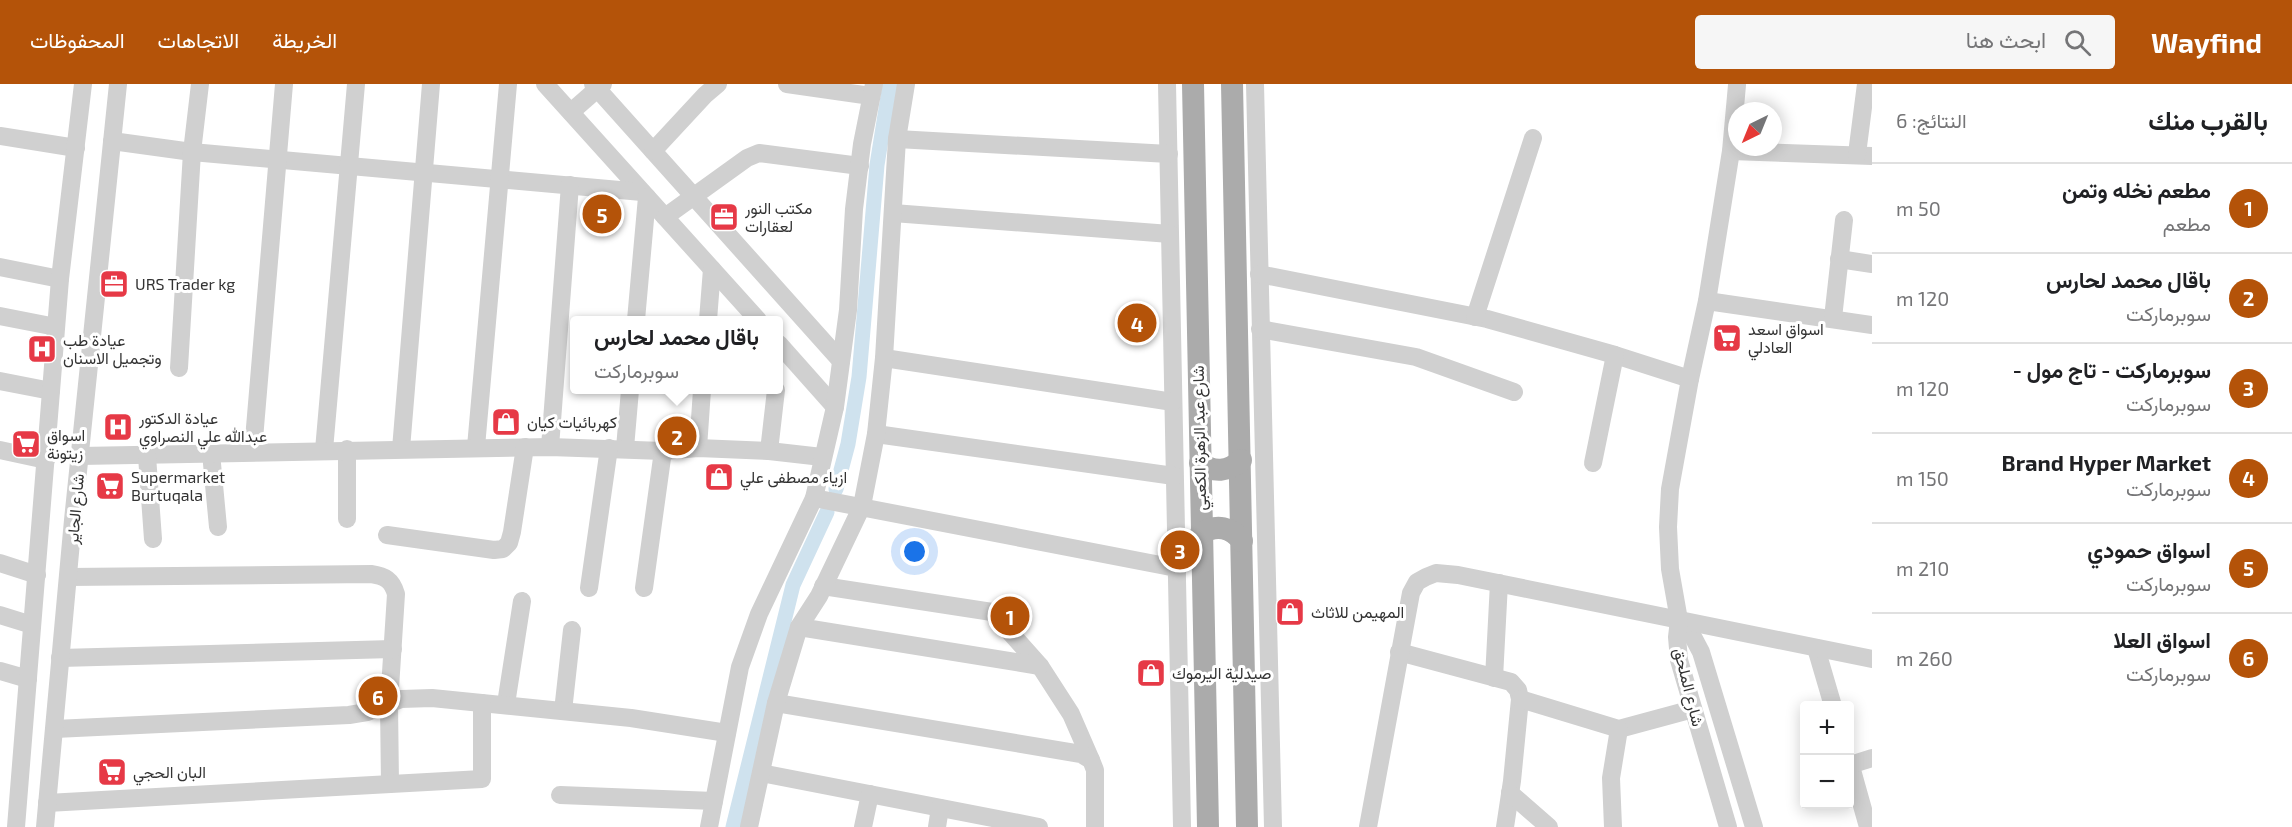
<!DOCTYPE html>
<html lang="ar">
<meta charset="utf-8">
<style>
body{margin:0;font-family:"Exo 2",Vazirmatn,sans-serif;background:#f6f6f6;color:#202124;direction:rtl}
.controls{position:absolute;right:18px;bottom:18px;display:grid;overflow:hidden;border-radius:6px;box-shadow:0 3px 15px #0003}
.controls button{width:54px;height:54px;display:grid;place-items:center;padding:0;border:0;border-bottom:2px solid #e0e0e0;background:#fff;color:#202124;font:30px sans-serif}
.compass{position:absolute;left:1728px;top:18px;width:54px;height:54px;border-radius:50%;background:#fff;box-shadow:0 3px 15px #0003;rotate:223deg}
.you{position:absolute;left:915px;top:468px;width:21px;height:21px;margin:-15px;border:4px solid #fff;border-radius:50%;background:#1a73e8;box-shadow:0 0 0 9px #1a73e833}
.badge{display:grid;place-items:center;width:39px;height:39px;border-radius:50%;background:#b45309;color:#fff;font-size:20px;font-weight:700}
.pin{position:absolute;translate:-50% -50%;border:3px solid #fff;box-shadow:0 2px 6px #0006}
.popup{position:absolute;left:570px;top:232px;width:213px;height:78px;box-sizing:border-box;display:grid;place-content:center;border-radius:6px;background:#fff;filter:drop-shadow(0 2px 4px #0005);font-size:20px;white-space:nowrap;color:#757577}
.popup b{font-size:22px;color:#202124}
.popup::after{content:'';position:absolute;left:50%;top:100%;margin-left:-12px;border:12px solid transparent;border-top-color:#fff}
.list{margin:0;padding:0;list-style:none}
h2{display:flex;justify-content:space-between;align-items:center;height:78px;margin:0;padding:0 24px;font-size:26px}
h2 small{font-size:20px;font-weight:400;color:#757577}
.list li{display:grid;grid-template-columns:39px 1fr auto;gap:18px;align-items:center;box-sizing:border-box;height:90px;padding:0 24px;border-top:2px solid #e0e0e0}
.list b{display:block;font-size:22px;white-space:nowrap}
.list p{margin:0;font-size:20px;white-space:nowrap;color:#757577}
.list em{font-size:20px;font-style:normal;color:#757577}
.icon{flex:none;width:33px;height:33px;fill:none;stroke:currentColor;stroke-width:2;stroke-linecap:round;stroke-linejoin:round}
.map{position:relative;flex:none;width:1872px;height:743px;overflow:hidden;direction:ltr}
header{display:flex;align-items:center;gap:36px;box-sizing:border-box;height:84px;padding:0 30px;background:#b45309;color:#fff}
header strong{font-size:28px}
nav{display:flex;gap:33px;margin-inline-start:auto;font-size:21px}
.search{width:420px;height:54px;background:#f6f6f6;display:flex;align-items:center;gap:15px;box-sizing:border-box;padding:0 21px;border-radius:6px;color:#757577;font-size:22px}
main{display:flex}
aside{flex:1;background:#fff}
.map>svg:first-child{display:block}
</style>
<header>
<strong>Wayfind</strong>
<div class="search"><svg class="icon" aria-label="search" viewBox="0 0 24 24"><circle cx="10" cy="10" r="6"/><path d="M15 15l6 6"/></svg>ابحث هنا</div>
<nav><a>الخريطة</a><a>الاتجاهات</a><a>المحفوظات</a></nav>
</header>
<main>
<aside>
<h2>بالقرب منك<small>النتائج: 6</small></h2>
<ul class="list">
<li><span class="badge">1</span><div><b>مطعم نخله وتمن</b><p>مطعم</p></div><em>50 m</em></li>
<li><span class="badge">2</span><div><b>باقال محمد لحارس</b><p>سوبرماركت</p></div><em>120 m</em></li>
<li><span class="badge">3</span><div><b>سوبرماركت - تاج مول -</b><p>سوبرماركت</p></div><em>120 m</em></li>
<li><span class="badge">4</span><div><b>Brand Hyper Market</b><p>سوبرماركت</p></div><em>150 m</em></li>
<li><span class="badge">5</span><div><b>اسواق حمودي</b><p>سوبرماركت</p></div><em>210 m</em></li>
<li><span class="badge">6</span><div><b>اسواق العلا</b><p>سوبرماركت</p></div><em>260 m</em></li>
</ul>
</aside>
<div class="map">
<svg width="1872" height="743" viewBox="0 0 1872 743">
<rect width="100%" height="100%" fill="#fff"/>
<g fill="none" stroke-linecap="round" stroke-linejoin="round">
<g stroke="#cfe2ee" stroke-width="15">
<polyline points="836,405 848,360 859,293 877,81 890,0"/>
<polyline points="733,743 793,501 827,428"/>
</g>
<g stroke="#d0d0d0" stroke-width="18">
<polyline points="545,0 758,236"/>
<polyline points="593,0 841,277"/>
<polyline points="787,0 871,12"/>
<polyline points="1167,0 1182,743"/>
<polyline points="1255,0 1273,743"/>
<polyline points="571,28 603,0"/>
<polyline points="0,52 76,64"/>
<polyline points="897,55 1169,70"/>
<polyline points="112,57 192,68 642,108"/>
<polyline points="653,67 705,11 718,0"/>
<polyline points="1731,67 1872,72"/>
<polyline points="1857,70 1866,0"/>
<polyline points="893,129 1170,150"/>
<polyline points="665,133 747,74 759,69 860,82"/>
<polyline points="1839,175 1872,180"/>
<polyline points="0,183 60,195"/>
<polyline points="1259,190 1487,235 1615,271 1690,295"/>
<polyline points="1707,217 1872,241"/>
<polyline points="0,232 56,243"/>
<polyline points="1475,233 1533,54"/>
<polyline points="1833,234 1844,136"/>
<polyline points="636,236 647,113"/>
<polyline points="708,236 712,185"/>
<polyline points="1260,245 1416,273 1514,308"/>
<polyline points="779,260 835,323"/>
<polyline points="884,274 1173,318"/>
<polyline points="179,284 192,68 200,0"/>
<polyline points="0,297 51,307"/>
<polyline points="876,350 1174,392"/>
<polyline points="476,363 508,0"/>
<polyline points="550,363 570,101"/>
<polyline points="625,364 630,306"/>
<polyline points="698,364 702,306"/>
<polyline points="347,365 347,435"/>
<polyline points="401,365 431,0"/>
<polyline points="0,366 46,376"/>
<polyline points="324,366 356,0"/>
<polyline points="253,367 284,0"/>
<polyline points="769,367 776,306"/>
<polyline points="211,369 218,443"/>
<polyline points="80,372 550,363 663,367 698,364 769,367 822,373"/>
<polyline points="147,372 153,455"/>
<polyline points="1593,379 1615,271"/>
<polyline points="814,414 1176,484"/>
<polyline points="387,451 494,466 503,465 509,459 512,448 525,363"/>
<polyline points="0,479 37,491"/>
<path d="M68 493 371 490C385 492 392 496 396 510L389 620 390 700"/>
<polyline points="823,502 992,528 1040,582 1071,630 1091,676"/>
<polyline points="589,504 609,364"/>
<polyline points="644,504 663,367"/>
<polyline points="0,531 32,541"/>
<polyline points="1679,536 1692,551 1701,568 1754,743"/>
<polyline points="799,543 1040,582"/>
<polyline points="1816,564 1833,622"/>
<polyline points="1399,568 1511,598 1518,606 1520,615 1512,697 1505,743"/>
<polyline points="60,574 393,565"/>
<polyline points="0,587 28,595"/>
<polyline points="1494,594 1499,499"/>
<polyline points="1520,615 1619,645 1693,625"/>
<polyline points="776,619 1081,670 1091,676 1095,686 1095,743"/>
<polyline points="506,620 522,517"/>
<polyline points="563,627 572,546"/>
<polyline points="55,645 349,631 367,628 401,615 432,614 631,634 727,649"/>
<polyline points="1850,679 1868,743"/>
<polyline points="1850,681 1872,674"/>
<polyline points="761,689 1039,743"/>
<polyline points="1510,709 1549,743"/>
<polyline points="560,711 714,717"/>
<polyline points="47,719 482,695 482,619"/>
<polyline points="16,743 60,195 83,0"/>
<polyline points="45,743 73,436 118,0"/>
<polyline points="709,743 740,583 759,530 814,414 835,323 848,226 854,125 862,60 874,0"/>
<polyline points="749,743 776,619 799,543 819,512 862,422 876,350 884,274 897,55 906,0"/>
<polyline points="863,743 870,710"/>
<polyline points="937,743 940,724"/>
<polyline points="1368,743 1411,509 1417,498 1426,493 1436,489 1458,491 1872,575"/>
<polyline points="1613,743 1611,694 1619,645"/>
<polyline points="1728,743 1679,576 1677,553 1679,536 1670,485 1668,443 1670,405 1690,295 1707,217 1731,67 1737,1"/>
</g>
<g stroke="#ababab" stroke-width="22">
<polyline points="1193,0 1208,743"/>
<polyline points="1232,0 1247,743"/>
<path d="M1200 379C1214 389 1228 388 1241 376"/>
<path d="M1201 449C1217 440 1231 443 1242 457"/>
</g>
</g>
<defs>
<g id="office-square" transform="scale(1.5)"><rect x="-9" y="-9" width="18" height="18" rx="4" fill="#e63946" stroke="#fff"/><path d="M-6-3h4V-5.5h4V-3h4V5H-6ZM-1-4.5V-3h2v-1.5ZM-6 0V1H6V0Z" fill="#fff"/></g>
<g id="supermarket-square" transform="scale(1.5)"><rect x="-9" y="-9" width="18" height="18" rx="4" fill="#e63946" stroke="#fff"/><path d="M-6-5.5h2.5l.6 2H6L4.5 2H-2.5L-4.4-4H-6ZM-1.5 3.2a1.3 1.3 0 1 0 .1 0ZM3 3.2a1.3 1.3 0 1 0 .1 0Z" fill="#fff"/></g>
<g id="hospital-square" transform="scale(1.5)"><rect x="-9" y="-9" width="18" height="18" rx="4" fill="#e63946" stroke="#fff"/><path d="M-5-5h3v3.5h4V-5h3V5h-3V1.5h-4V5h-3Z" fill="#fff"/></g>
<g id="shop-square" transform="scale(1.5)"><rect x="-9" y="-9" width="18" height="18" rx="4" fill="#e63946" stroke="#fff"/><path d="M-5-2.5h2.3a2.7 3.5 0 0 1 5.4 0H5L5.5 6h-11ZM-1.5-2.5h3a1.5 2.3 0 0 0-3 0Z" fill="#fff"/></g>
</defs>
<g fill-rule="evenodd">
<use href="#office-square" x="724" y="133"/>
<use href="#office-square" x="114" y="200"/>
<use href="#supermarket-square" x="1727" y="254"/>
<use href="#hospital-square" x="42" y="265"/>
<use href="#shop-square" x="506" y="338"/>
<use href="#hospital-square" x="118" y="343"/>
<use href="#supermarket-square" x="26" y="360"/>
<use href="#shop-square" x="719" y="393"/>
<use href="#supermarket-square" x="110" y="402"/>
<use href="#shop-square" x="1290" y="528"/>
<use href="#shop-square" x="1151" y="589"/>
<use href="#supermarket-square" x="112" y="688"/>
</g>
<g text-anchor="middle" stroke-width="6" stroke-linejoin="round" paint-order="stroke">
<g font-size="16" fill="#333" stroke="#fff" text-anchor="start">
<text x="745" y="130">مكتب النور<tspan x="745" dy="18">لعقارات</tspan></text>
<text x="135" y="206">URS Trader kg</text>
<text x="1748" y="251">اسواق اسعد<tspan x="1748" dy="18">العادلي</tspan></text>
<text x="63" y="262">عيادة طب<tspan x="63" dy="18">وتجميل الاسنان</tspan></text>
<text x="139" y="340">عيادة الدكتور<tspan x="139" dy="18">عبدالله علي النصراوي</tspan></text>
<text x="527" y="344">كهربائيات كيان</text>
<text x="47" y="357">اسواق<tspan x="47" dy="18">زيتونة</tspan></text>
<text x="131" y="399">Supermarket<tspan x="131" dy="18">Burtuqala</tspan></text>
<text x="740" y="399">ازياء مصطفى علي</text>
<text x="1311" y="534">المهيمن للاثاث</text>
<text x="1172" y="595">صيدلية اليرموك</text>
<text x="133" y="694">البان الحجي</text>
</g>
<g font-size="16" fill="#333" stroke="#fff">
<text transform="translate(1199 354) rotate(-91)" y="6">شارع عبد الزهرة الكعبي</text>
<text transform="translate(75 425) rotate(-85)" y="6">شارع الجاير</text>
<text transform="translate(1689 603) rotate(76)" y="6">شارع الملحق</text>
</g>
</g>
</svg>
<div class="controls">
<button>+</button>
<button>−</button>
</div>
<svg class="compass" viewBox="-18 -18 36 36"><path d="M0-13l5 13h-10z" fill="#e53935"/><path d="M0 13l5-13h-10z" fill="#757577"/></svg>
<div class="you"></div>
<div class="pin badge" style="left:1010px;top:532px">1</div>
<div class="pin badge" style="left:677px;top:352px">2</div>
<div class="popup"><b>باقال محمد لحارس</b>سوبرماركت</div>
<div class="pin badge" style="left:1180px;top:466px">3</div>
<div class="pin badge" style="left:1137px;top:239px">4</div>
<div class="pin badge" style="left:602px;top:130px">5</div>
<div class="pin badge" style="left:378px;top:612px">6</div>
</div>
</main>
